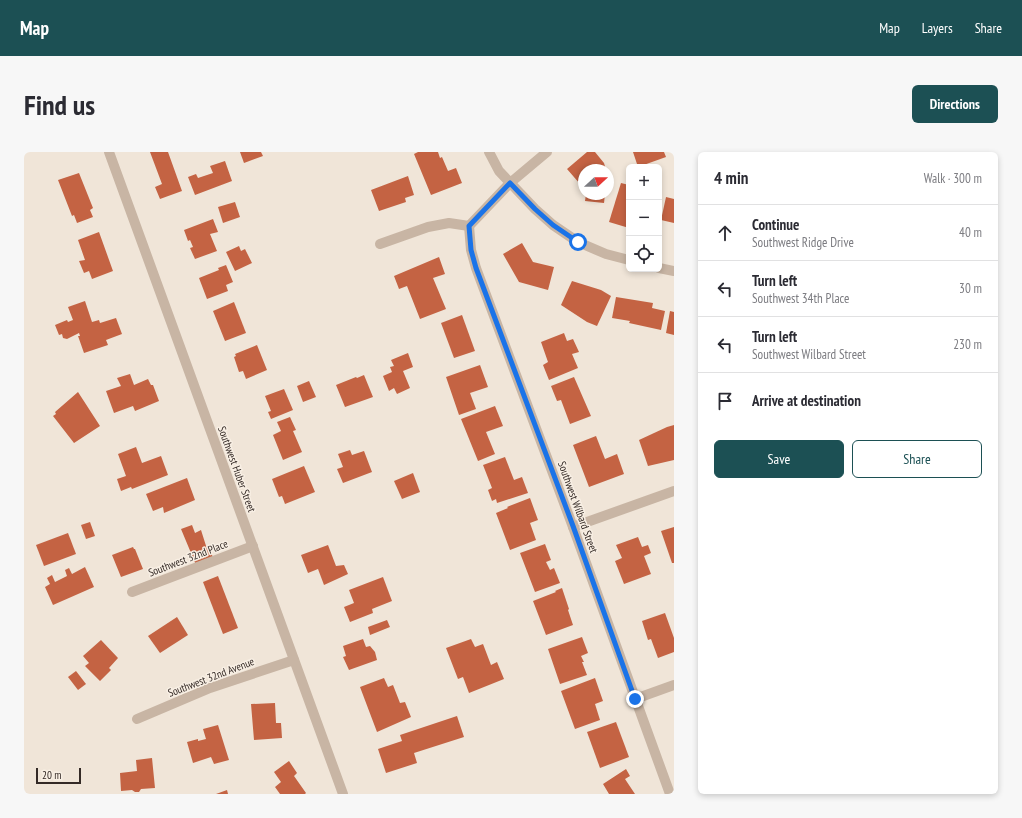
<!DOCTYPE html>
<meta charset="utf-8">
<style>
body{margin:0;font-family:"PT Sans Narrow",sans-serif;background:#f7f7f7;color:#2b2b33}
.controls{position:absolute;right:12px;top:12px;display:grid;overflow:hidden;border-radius:6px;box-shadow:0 2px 6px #0003}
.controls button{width:36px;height:36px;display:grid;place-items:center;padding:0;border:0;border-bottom:1px solid #e1e1e2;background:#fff;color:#2b2b33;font:20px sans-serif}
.compass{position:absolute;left:554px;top:12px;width:36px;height:36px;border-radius:50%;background:#fff;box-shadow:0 2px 6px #0003;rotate:69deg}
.scale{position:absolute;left:12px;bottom:10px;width:45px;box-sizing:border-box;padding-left:4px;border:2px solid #342a26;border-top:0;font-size:11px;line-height:14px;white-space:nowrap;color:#342a26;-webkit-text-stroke:3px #f8efe4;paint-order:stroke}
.stop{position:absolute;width:12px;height:12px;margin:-9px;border:3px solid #1a73e8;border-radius:50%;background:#fff}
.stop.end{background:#1a73e8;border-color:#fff;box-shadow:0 1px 4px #0008}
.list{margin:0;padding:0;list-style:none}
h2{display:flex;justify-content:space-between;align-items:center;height:52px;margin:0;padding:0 16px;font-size:17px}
h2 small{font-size:13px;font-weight:400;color:#7c7c81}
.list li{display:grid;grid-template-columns:26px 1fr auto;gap:12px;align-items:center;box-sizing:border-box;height:56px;padding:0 16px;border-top:1px solid #e1e1e2}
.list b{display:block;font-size:15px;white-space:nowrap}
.list p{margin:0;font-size:13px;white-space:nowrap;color:#7c7c81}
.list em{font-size:13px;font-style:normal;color:#7c7c81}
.actions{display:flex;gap:8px;padding:12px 16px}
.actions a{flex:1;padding:9px 0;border:1px solid #1c5054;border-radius:6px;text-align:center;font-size:14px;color:#1c5054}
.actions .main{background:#1c5054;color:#fff}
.icon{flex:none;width:22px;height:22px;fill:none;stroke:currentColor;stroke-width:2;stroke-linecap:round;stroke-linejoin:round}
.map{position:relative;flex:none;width:650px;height:642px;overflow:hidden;border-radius:6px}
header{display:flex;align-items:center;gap:24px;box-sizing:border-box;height:56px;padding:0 20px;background:#1c5054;color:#fff}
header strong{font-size:19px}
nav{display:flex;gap:22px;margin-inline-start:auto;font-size:14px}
.intro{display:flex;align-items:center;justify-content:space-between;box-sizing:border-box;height:96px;padding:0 24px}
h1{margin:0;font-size:28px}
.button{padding:10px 18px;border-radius:6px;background:#1c5054;color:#fff;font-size:14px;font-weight:700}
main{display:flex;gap:24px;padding:0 24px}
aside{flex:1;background:#fff;border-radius:6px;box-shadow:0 2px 6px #0003}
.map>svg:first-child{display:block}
</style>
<header>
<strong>Map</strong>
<nav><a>Map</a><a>Layers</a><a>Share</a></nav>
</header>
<div class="intro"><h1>Find us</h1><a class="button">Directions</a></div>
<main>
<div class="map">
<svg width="650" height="642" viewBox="0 0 650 642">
<rect width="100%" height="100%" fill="#f0e5d8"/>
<g fill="#c46343">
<polygon points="126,0 144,0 158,39 136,47 131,35 138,32"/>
<polygon points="216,0 237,0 239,4 220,11"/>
<polygon points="394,0 414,0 416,6 418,5 424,19 432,16 438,31 407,43 390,2"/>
<polygon points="563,0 571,0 580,11 582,18 560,18 560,28 556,32 543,17"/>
<polygon points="609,0 640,0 642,5 614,15"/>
<polygon points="201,9 208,29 171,43 164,25 172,22 174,26 189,21 186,14"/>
<polygon points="55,21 69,56 66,58 69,65 53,71 50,63 48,64 34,28"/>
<polygon points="384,24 390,43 381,46 382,50 355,59 347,38"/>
<polygon points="597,31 605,33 605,76 585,70"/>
<polygon points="562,42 581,42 580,51 561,49"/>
<polygon points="642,45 650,47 650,71 637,68"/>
<polygon points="211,50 216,65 199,71 194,55"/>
<polygon points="189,67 194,80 186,82 193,99 171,107 166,96 169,95 166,88 164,89 160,78"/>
<polygon points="75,80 89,119 68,127 65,119 60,121 55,109 61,108 54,88"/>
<polygon points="498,91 509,110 530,115 524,138 495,130 479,102"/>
<polygon points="215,94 217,99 221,97 228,111 211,119 202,100"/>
<polygon points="415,105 421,122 409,126 422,157 396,167 383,134 375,137 370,124"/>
<polygon points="202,113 209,130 202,133 204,139 183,147 175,126 195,118 194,116"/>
<polygon points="548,129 577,138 587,144 573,174 563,170 537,153"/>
<polygon points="592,145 629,151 628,156 641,159 637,178 605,171 606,169 588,166"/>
<polygon points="61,149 68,170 75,168 76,171 92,166 98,182 82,188 84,193 60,201 54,184 56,184 55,181 43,187 39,186 38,182 35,183 31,173 43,168 44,170 49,168 44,155"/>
<polygon points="210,150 222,181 201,189 189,159"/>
<polygon points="646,159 650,160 650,183 642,181"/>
<polygon points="438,163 451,199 430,206 417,171"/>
<polygon points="540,181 543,189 549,187 555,200 548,202 554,216 525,228 519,213 524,210 517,190"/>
<polygon points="233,193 243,218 222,227 219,219 215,220 210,205 212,204 211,202"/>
<polygon points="384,201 389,215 379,219 386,236 373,242 370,236 365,239 359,224 368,220 366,215 370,214 367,208"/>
<polygon points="456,213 464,235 446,241 452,257 435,263 422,225"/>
<polygon points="106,222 110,233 124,227 127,233 129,233 135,249 111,259 109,254 90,261 82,239 97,234 93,226"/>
<polygon points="340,223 349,245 321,255 312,233 332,225 333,226"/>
<polygon points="550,225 567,264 546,272 537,248 533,249 527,234"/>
<polygon points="285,229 292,245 279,250 273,234"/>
<polygon points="260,237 269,258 247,267 244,260 247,259 241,244"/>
<polygon points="54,240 76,274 50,291 29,264 32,262 31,260"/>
<polygon points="471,254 479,274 462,280 471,302 454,309 437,267"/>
<polygon points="266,265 272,278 269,279 278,300 259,308 249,283 257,279 253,270"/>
<polygon points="650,273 650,308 624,314 615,288 643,275"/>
<polygon points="572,284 581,307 593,302 600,322 565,335 549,293"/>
<polygon points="112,295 118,311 137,304 144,323 108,337 107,335 97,339 93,327 102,324 94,302"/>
<polygon points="326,298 328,303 340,299 348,320 319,331 313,317 319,315 314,302"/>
<polygon points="481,305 490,328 498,325 504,341 473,351 472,347 468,349 464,338 468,336 459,313"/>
<polygon points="280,314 291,340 261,352 258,344 255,345 248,327"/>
<polygon points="389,321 396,340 378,347 370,329"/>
<polygon points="163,326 171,348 140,361 139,355 129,359 122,342"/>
<polygon points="506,346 514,368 506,371 512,388 486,398 472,361 484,356 483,355"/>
<polygon points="66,370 71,384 62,387 57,373"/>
<polygon points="168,373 171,381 177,378 183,397 186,396 189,406 172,413 157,377"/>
<polygon points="650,375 650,411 648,411 637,379"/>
<polygon points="44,381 52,402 20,414 12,393"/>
<polygon points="614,385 618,395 624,393 627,401 620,404 627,422 600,432 591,409 598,406 592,393"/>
<polygon points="521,392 527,408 522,410 526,418 530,416 536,431 511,440 496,401"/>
<polygon points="304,393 312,414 320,413 324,422 300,433 294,417 284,421 277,403"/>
<polygon points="109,395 110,397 111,397 119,417 97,425 88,403"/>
<polygon points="61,415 70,435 29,453 21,435 26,432 23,426 28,423 31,430 43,424 41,418 45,416 48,422"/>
<polygon points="194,424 214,476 199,482 179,430"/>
<polygon points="359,425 368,449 348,457 349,461 326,470 320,455 330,451 325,438"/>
<polygon points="538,436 545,457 544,458 549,473 522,483 509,449 532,440 531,439"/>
<polygon points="641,461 650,486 650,500 634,506 627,487 624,488 618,469"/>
<polygon points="153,465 164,483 136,501 124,484"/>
<polygon points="363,468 366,475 346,483 344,475"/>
<polygon points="558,485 564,501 557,504 560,510 558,510 563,523 536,532 524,497"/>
<polygon points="339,487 342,495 346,494 351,500 353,508 325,518 319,505 322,504 319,494"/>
<polygon points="447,487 451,495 459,492 467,513 473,510 480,527 445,541 439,525 434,527 422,496"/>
<polygon points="77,488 94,506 85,516 87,518 76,529 61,514 65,511 59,504"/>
<polygon points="52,519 62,532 54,538 44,525"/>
<polygon points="360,526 364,535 369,533 376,551 381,550 387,565 353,580 336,535"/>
<polygon points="571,526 579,549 571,552 576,568 551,577 537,539"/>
<polygon points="251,551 252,571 257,571 258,586 230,588 227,552"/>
<polygon points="433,564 440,585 390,601 393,611 362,621 354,597 378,589 376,583"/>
<polygon points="592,570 605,605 576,616 563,580"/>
<polygon points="194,573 205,608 190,612 187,605 169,611 163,590 174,587 174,589 182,587 179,577"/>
<polygon points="128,606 131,636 117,637 115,640 111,640 108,638 97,639 96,621 113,619 112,608"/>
<polygon points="265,609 273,621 270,624 282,641 281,642 256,642 251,635 257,630 250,620"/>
<polygon points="602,617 606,624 601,627 611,642 585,642 579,632"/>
<polygon points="203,638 204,642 192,642"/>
</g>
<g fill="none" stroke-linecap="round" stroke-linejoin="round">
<g stroke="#c8b5a4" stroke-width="10">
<polyline points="85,0 319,642"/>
<polyline points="465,0 475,19 511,57 529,73 554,90 582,102 605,108"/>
<polyline points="445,74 447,98 452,116 549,375 646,642"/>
<polyline points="445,74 486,31 523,0"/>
<polyline points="356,92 404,75 425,71 445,74"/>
<polyline points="635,116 650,119"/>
<polyline points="549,375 650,339"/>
<polyline points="108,440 229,394"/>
<polyline points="611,547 650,533"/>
<polyline points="113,567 186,536 270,508"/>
</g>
</g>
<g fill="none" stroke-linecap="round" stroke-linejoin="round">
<polyline stroke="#1a73e8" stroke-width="5" points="554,90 529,73 511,57 486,31 445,74 447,98 452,116 549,374 611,547"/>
</g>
<g text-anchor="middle" stroke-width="3" stroke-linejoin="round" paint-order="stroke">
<g font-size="11" fill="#342a26" stroke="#f8efe4">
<text transform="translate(213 317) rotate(70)" y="4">Southwest Huber Street</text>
<text transform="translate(554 355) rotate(70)" y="4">Southwest Wilbard Street</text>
<text transform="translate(164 406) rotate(-21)" y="4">Southwest 32nd Place</text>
<text transform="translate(187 525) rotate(-21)" y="4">Southwest 32nd Avenue</text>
</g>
</g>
</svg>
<div class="controls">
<button>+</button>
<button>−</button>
<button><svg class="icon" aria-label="locate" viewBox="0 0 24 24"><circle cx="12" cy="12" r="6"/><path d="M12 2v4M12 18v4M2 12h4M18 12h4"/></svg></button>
</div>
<svg class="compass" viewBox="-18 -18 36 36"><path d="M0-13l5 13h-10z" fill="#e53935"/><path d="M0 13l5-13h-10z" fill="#7c7c81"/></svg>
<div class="scale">20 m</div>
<div class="stop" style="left:554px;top:90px"></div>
<div class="stop end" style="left:611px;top:547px"></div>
</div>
<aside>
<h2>4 min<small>Walk · 300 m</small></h2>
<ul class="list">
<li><svg class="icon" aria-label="ahead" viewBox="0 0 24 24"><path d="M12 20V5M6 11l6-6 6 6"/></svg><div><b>Continue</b><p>Southwest Ridge Drive</p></div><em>40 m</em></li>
<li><svg class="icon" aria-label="left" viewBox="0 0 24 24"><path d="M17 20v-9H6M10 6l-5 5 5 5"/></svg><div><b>Turn left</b><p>Southwest 34th Place</p></div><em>30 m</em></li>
<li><svg class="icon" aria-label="left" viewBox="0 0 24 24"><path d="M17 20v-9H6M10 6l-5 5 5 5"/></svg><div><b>Turn left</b><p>Southwest Wilbard Street</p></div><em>230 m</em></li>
<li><svg class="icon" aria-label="arrive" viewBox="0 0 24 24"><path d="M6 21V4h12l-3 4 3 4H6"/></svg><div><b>Arrive at destination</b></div></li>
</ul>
<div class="actions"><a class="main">Save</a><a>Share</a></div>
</aside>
</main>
